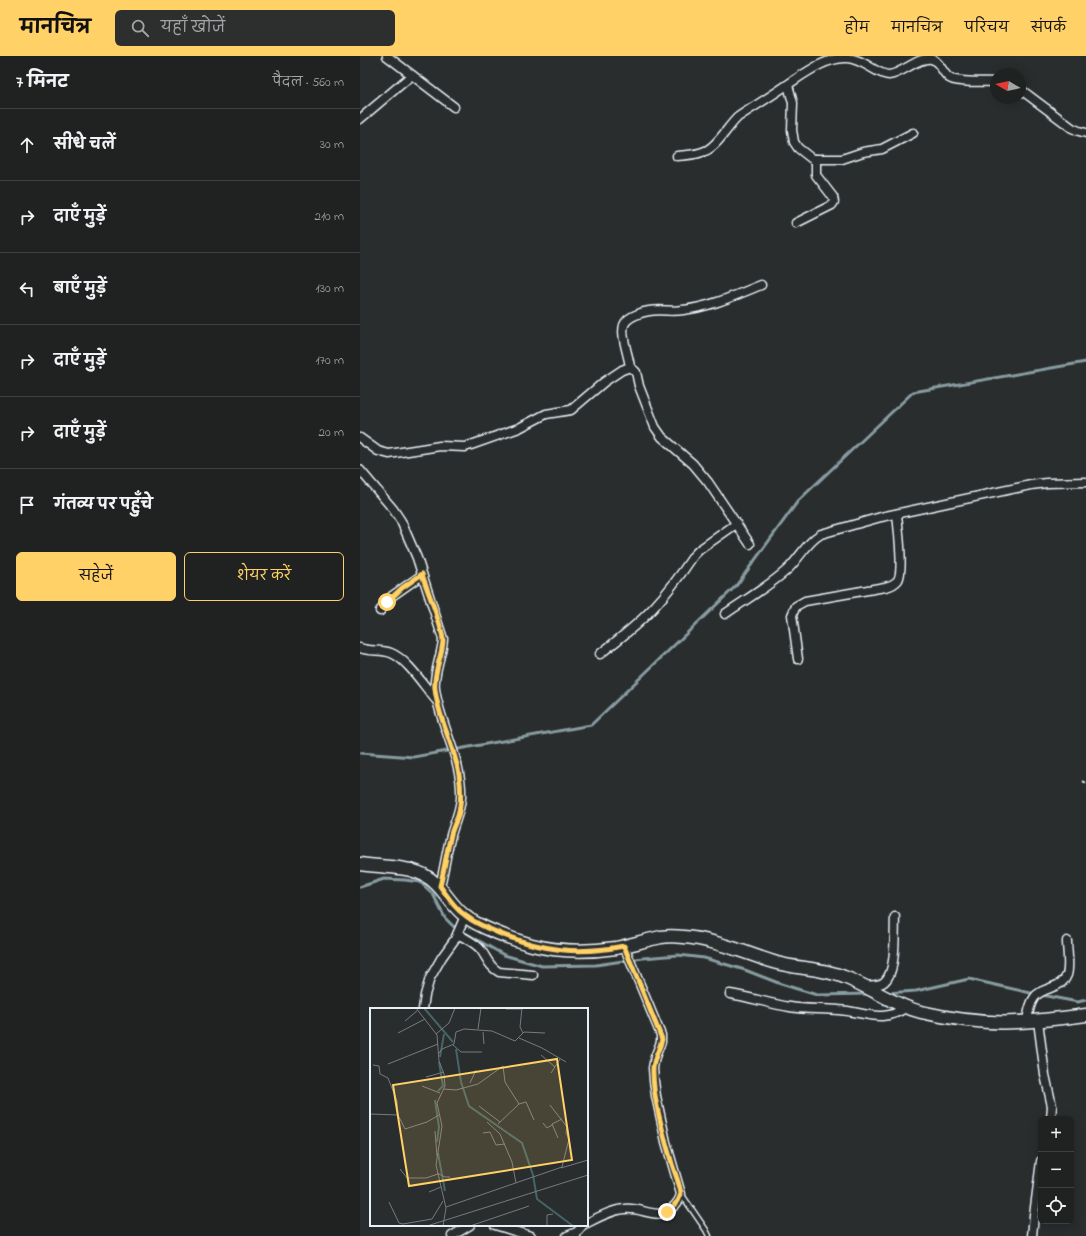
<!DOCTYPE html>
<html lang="hi">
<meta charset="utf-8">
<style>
body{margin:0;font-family:"Indie Flower","Playpen Sans Deva",sans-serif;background:#2d2f2f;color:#f1f3f6}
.controls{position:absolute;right:12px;bottom:12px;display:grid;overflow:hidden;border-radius:6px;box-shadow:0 2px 10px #0003}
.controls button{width:36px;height:36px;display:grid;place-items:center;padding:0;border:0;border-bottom:1px solid #3d3f40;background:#202222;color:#f1f3f6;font:20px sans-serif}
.compass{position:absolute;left:630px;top:12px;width:36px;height:36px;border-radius:50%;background:#202222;box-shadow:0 2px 10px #0003;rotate:279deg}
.stop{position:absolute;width:12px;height:12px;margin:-9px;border:3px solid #ffd166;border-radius:50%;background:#fff}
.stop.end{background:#ffd166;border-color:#fff;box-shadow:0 1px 4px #0008}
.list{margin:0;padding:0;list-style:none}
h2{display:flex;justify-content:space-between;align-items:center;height:52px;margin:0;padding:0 16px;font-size:17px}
h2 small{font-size:13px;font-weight:400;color:#a2a4a5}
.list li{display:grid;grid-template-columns:26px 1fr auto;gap:12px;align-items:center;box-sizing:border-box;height:72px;padding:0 16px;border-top:1px solid #3d3f40}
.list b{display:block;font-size:15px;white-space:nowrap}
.list em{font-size:13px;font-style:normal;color:#a2a4a5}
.actions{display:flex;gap:8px;padding:12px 16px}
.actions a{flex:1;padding:9px 0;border:1px solid #ffd166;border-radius:6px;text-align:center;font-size:14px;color:#ffd166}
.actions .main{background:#ffd166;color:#111}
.icon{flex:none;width:22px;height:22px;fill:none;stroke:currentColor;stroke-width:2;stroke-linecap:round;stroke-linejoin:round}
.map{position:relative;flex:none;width:726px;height:1180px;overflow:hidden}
header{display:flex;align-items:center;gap:24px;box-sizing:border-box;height:56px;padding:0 20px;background:#ffd166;color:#111}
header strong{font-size:19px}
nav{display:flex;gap:22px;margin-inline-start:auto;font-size:14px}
.search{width:280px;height:36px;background:#2d2f2f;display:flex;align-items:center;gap:10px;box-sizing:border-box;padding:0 14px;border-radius:6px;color:#a2a4a5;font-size:15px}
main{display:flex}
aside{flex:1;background:#202222}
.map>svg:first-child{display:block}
</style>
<header>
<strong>मानचित्र</strong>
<div class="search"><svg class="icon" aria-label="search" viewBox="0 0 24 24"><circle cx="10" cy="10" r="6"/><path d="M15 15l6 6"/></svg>यहाँ खोजें</div>
<nav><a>होम</a><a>मानचित्र</a><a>परिचय</a><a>संपर्क</a></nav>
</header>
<main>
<aside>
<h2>7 मिनट<small>पैदल · 560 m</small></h2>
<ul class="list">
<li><svg class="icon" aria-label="ahead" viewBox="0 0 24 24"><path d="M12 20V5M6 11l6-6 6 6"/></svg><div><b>सीधे चलें</b></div><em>30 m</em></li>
<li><svg class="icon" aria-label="right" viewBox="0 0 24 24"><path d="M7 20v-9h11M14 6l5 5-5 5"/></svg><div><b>दाएँ मुड़ें</b></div><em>210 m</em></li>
<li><svg class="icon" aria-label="left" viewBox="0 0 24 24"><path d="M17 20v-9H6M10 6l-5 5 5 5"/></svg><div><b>बाएँ मुड़ें</b></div><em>130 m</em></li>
<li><svg class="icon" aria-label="right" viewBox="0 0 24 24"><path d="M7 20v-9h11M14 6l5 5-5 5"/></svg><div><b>दाएँ मुड़ें</b></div><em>170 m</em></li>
<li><svg class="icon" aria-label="right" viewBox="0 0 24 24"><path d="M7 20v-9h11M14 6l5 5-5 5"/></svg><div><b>दाएँ मुड़ें</b></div><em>20 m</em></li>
<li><svg class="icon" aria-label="arrive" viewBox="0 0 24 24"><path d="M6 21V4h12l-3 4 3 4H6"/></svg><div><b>गंतव्य पर पहुँचे</b></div></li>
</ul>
<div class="actions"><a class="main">सहेजें</a><a>शेयर करें</a></div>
</aside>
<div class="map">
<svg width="726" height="1180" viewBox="0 0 726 1180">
<rect width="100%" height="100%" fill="#2a2d2e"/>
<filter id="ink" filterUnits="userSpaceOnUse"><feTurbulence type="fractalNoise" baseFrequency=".025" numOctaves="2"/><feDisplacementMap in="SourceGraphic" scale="8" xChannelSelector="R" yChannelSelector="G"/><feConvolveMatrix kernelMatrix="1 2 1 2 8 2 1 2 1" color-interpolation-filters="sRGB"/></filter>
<g filter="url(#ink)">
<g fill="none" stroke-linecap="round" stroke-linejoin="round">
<g stroke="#879da2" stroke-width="3">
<polyline points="0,697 54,701 231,669 376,530 438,445 553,336 726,306"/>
<polyline points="0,831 24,823 45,824 60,826 73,838 85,862 93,870 144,899 182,910 236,909 283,902 318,899 344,902 385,914 421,928 457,939 510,938"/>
<polyline points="526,937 556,935 609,923 675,938"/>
<polyline points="681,939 718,946 726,944"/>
</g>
<g stroke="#e8f1f8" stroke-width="7">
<polyline id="lane" points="322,1139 346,1174 349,1180"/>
</g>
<g stroke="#e8f1f8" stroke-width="11">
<g id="street">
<polyline points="27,0 94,51"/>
<polyline points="428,29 433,47 432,74 434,86 438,92 452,103 482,103 503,96 522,93 553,77"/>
<polyline points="660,33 712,72 719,75 726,77"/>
<polyline points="0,63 52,19"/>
<path d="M317 100C326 99 337 99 345 95 357 91 368 70 378 61 395 50 411 40 427 29 444 18 466 1 487 2 504 3 517 19 529 19 542 18 559 0 572 3 580 6 582 16 588 21 596 28 625 25 636 26"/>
<polyline points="436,167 472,149 474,146 473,141 456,119 456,103"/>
<path d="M270 311C269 300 259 276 265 267 269 260 283 256 289 255 301 253 312 256 323 254 351 251 376 239 401 229"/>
<polyline points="0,382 18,395 29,398 80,390 105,391 111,389 159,372 186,358 211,354 244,326 262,314 270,311 276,316 279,330 295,371 302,381 333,408 348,426 390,488"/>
<path d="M0 414 33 453 41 465 57 502 83 583C82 600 73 617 75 633 80 670 103 704 101 742 100 757 93 769 90 783 86 799 84 815 80 830"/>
<polyline points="20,555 32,540 62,519"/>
<path d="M365 558C386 543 410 530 429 512 440 501 447 486 461 478L521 461 671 429 687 427 726 426"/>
<path d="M0 592C10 596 21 593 31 597 47 603 64 630 76 644"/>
<path d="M240 598C259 583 278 569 294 551 309 535 322 517 334 499L339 494 376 468"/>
<path d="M438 603 432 559 436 550 445 545 525 531C530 530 535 528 538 524 544 514 538 470 537 458"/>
<path d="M98 878C106 883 116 887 121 894 127 902 129 911 139 916L173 919"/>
<path d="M505 930C512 929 519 930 524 926 537 916 534 877 535 861"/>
<path d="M370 938C390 941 410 948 430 951 446 954 463 952 479 954 505 956 522 968 547 951"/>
<polyline points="63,953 65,939 70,922 82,901 95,883 105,860"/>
<polyline points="678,965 685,1019 692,1050 691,1063"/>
<path d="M667 966C668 958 669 949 674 942 682 930 701 934 707 919 710 909 707 895 707 885"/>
<path d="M227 1167C239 1161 252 1154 265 1153 284 1151 297 1166 313 1151 318 1147 320 1143 321 1138L306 1086 296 1040 294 1025 293 1012 295 1001 301 986V979L264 890"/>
<polyline points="135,1169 171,1180"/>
<polyline points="92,1180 110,1169"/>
<polyline points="207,1180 217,1176"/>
<polyline points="216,1180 217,1176 223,1169"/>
<polyline points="672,1180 674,1159 681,1105"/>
</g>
</g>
<g stroke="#e8f1f8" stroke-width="15">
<path id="secondary" d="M0 808C19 811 47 810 64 819 82 828 89 848 105 860 118 871 154 884 172 889 199 896 228 896 256 892 271 889 286 884 301 881 313 879 327 881 339 883 366 888 391 899 417 907 439 913 462 912 484 921 511 931 533 949 561 956 592 963 625 968 657 966 680 965 703 962 726 959"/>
</g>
<polyline stroke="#e8f1f8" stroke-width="2" stroke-dasharray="4 3" stroke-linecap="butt" points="723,725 726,727"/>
<use href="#lane" stroke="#2a2d2e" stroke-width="4"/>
<use href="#street" stroke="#2a2d2e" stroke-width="8"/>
<use href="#secondary" stroke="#2a2d2e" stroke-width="12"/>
</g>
</g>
<g fill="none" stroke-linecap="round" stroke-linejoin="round" filter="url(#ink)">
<path stroke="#ffd166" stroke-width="5" d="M27 546 42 532 62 518C67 535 83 570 83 585 82 601 73 617 75 633 78 662 94 689 99 718 101 732 102 746 98 760 95 768 91 775 90 783 86 799 84 815 80 830 88 841 95 853 106 860 116 868 129 873 141 878 184 895 218 899 264 890L302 983C300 993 294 1001 293 1012 292 1041 304 1080 312 1108 315 1118 320 1128 321 1138L318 1145 307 1156"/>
</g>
<g transform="translate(10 952)">
<rect width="218" height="218" fill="#2a2d2e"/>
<path fill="none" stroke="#466568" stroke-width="2" d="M54 0 83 34M86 41 91 74 99 98 152 135 163 167 167 191 203 218M70 49 74 26M68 83 73 78 69 54M65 92 69 119 67 134M68 145 75 183"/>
<path fill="none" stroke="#767b7f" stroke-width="1" d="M46 0 67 27 69 53 74 66 75 78 67 95 72 118 66 157 76 200 73 218M152 0 150 19 153 25M136 1H152M35 13 48 2M108 21 111 0M113 24 114 36M28 25 55 11M66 26 79 15 85 0M149 30 172 40 196 54M83 37 91 44H112M69 45 72 41 84 36 86 24 94 21 122 23 145 33 154 24 175 25M171 47 185 59M18 56 68 36M3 57 9 58 10 66 18 70 27 93 28 107M181 65 190 51M56 69 74 64M100 75 106 62M52 78 70 85M73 81 86 82 108 76 133 58 135 74 149 96 128 116M149 96 156 94 164 112M109 98 130 114M0 106 28 107 35 121 57 114 69 107M117 114 130 126 142 154 146 175M173 115 177 120 182 117M65 123 67 148M113 125 120 124 126 137 135 136M188 130 182 116 192 111M191 160 218 152M30 161 37 170H56L68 166M67 165 75 169H80M59 184 71 179M19 194 29 215 33 216 62 211 73 193M76 199 192 159 199 131 196 125 197 119 180 97M57 218 218 167M100 218 159 198M177 218V207L183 206"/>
<path fill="#ffd166" fill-opacity="0.15" stroke="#ffd166" stroke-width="2" d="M187 51 202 152 39 178 23 77Z"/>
<rect width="218" height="218" fill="none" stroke="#e8f1f8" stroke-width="2"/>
</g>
</svg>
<div class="controls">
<button>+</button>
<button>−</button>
<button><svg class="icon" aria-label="locate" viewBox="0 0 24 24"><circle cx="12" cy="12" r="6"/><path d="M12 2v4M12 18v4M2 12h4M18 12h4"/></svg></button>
</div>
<svg class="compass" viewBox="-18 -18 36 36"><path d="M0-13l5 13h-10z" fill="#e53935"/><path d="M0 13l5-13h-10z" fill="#a2a4a5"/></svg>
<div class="stop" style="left:27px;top:546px"></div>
<div class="stop end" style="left:307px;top:1156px"></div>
</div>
</main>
